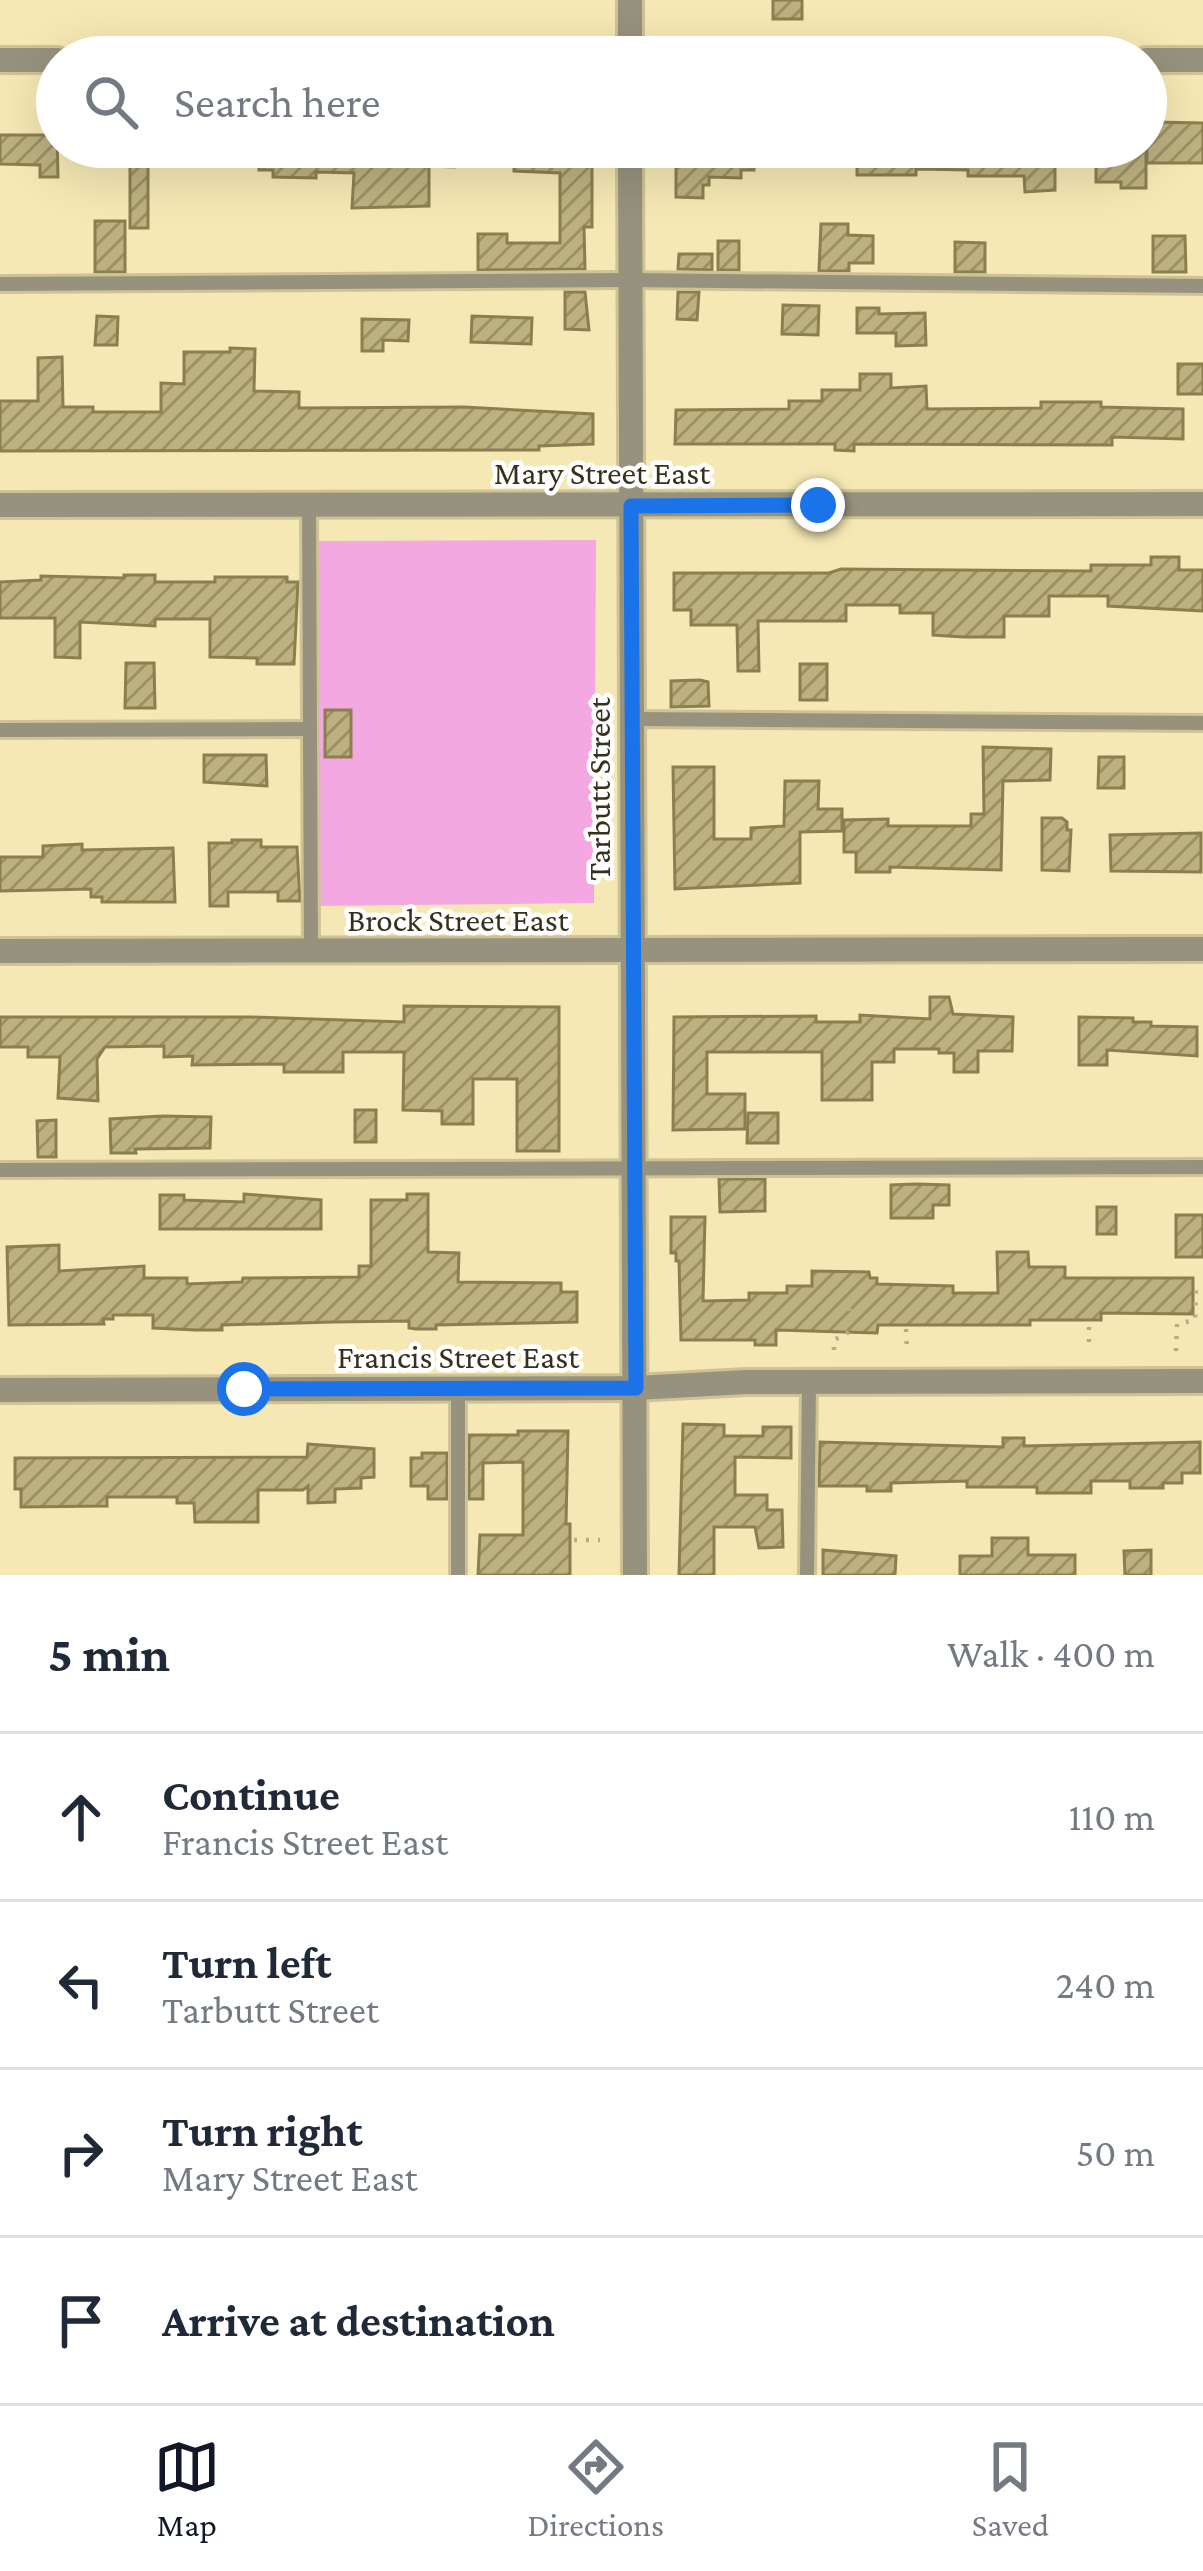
<!DOCTYPE html>
<meta charset="utf-8">
<style>
body{margin:0;font-family:"Crimson Pro",serif;background:#f6f6f7;color:#1f2937}
.stop{position:absolute;width:36px;height:36px;margin:-27px;border:9px solid #1a73e8;border-radius:50%;background:#fff}
.stop.end{background:#1a73e8;border-color:#fff;box-shadow:0 3px 12px #0008}
.list{margin:0;padding:0;list-style:none}
h2{display:flex;justify-content:space-between;align-items:center;height:156px;margin:0;padding:0 48px;font-size:51px}
h2 small{font-size:39px;font-weight:400;color:#747a83}
.list li{display:grid;grid-template-columns:78px 1fr auto;gap:36px;align-items:center;box-sizing:border-box;height:168px;padding:0 48px;border-top:3px solid #e0e1e3}
.list b{display:block;font-size:45px;white-space:nowrap}
.list p{margin:0;font-size:39px;white-space:nowrap;color:#747a83}
.list em{font-size:39px;font-style:normal;color:#747a83}
.icon{flex:none;width:66px;height:66px;fill:none;stroke:currentColor;stroke-width:2;stroke-linecap:round;stroke-linejoin:round}
.map{position:relative;flex:none;width:1203px;height:1575px;overflow:hidden}
.search{position:absolute;background:#fff;box-shadow:0 12px 48px #0002;left:36px;right:36px;top:36px;height:132px;display:flex;align-items:center;gap:30px;box-sizing:border-box;padding:0 42px;border-radius:66px;color:#747a83;font-size:45px}
.sheet{height:828px;background:#fff}
nav{display:flex;justify-content:space-around;align-items:center;box-sizing:border-box;height:168px;border-top:3px solid #e0e1e3;background:#fff;font-size:33px;color:#747a83}
nav a{display:grid;justify-items:center;gap:6px}
nav .on{color:#111827}
.map>svg:first-child{display:block}
</style>
<div class="map">
<svg width="1203" height="1575" viewBox="0 0 1203 1575">
<defs>
<pattern id="building-hatch" width="6" height="6" patternUnits="userSpaceOnUse" patternTransform="scale(3)"><rect width="6" height="6" fill="#bdb17f"/><path d="M-1 1l2-2M0 6l6-6M5 7l2-2" fill="none" stroke="#9a9167"/></pattern>
</defs>
<rect width="100%" height="100%" fill="#f5e8b4"/>
<polygon fill="#f4a8e2" points="596,540 594,903 316,906 315,541"/>
<g fill="url(#building-hatch)" stroke="#8b7f4f" stroke-width="3">
<rect x="773" y="0" width="29" height="19"/>
<polygon points="1153,122 1203,123 1203,163 1147,163 1147,124"/>
<polygon points="0,135 57,135 58,177 40,177 40,165 0,164"/>
<polygon points="258,147 454,147 454,167 429,166 429,206 352,208 354,173 316,172 316,178 273,177 273,170 259,170"/>
<polygon points="676,147 798,147 798,166 754,166 754,170 741,170 741,178 709,177 709,185 703,185 703,198 676,197"/>
<polygon points="857,147 1146,147 1146,188 1121,188 1121,182 1096,182 1096,166 1055,166 1055,190 1025,192 1024,176 968,176 968,170 916,169 916,175 857,175"/>
<polygon points="514,154 592,154 592,227 584,227 585,269 478,270 478,234 507,234 507,243 560,243 560,173 514,171"/>
<rect x="130" y="162" width="18" height="66"/>
<rect x="95" y="221" width="30" height="51"/>
<polygon points="821,224 848,224 848,235 873,236 873,263 849,263 849,271 819,271"/>
<polygon points="1153,236 1185,236 1186,272 1153,272"/>
<rect x="718" y="241" width="21" height="29"/>
<polygon points="955,242 985,243 985,272 955,272"/>
<polygon points="679,254 712,254 712,270 678,269"/>
<polygon points="565,292 585,292 589,330 565,329"/>
<polygon points="678,292 699,292 697,320 677,319"/>
<polygon points="783,305 819,306 818,335 782,334"/>
<polygon points="857,308 879,308 879,314 925,313 926,345 896,346 896,333 857,333"/>
<polygon points="97,316 118,317 117,345 95,345"/>
<polygon points="472,316 532,318 531,344 471,342"/>
<polygon points="362,319 409,320 408,341 383,340 383,351 362,351"/>
<polygon points="230,348 255,349 254,391 299,392 299,408 464,407 593,414 593,444 539,446 539,450 0,451 0,401 38,401 38,358 62,357 63,407 93,407 93,412 161,412 161,383 184,384 184,352 230,352"/>
<rect x="1178" y="364" width="25" height="30"/>
<polygon points="860,374 891,374 891,388 926,386 927,409 1041,408 1041,402 1101,402 1101,407 1183,409 1183,439 1112,437 1112,445 854,444 854,451 835,450 835,444 675,444 676,410 789,409 789,401 822,401 822,390 860,390"/>
<polygon points="1151,557 1179,557 1179,570 1203,570 1203,611 1108,606 1108,596 1049,596 1049,616 1004,616 1004,637 964,637 933,635 933,613 900,613 900,605 846,605 846,621 758,621 759,671 738,671 737,625 691,625 691,610 674,610 674,573 829,573 841,569 1091,571 1091,565 1151,565"/>
<polygon points="124,575 155,575 155,582 215,582 215,577 287,577 287,582 298,582 294,664 257,664 257,658 210,657 210,619 155,619 155,626 80,622 80,658 55,657 55,618 0,618 0,582 41,580 41,576 124,578"/>
<polygon points="126,663 154,663 155,708 125,708"/>
<rect x="800" y="664" width="27" height="36"/>
<polygon points="700,680 708,682 709,706 671,707 671,681"/>
<rect x="325" y="710" width="26" height="47"/>
<polygon points="983,747 1051,749 1050,780 1003,781 1001,870 890,867 890,872 856,872 856,852 844,852 844,820 888,819 888,826 971,826 971,814 984,814"/>
<polygon points="204,755 266,755 267,786 204,782"/>
<polygon points="1099,757 1124,757 1124,788 1098,788"/>
<polygon points="673,767 714,767 714,839 751,839 751,828 784,826 785,781 819,781 818,809 842,809 842,831 800,832 800,883 675,889"/>
<polygon points="1042,818 1062,818 1067,822 1067,830 1071,830 1069,871 1042,870"/>
<polygon points="1201,833 1201,872 1111,871 1110,835"/>
<polygon points="232,840 261,840 261,847 297,847 300,901 278,901 278,892 228,892 228,906 210,906 209,843 232,843"/>
<polygon points="82,844 82,850 173,848 175,902 102,902 102,897 91,897 91,889 0,891 0,857 43,857 43,846"/>
<polygon points="930,997 949,997 953,1014 1013,1017 1012,1051 978,1051 978,1072 954,1072 954,1053 939,1053 939,1049 894,1049 894,1062 872,1062 872,1100 822,1100 822,1052 707,1052 707,1094 745,1094 745,1129 673,1130 674,1017 816,1016 816,1022 860,1022 860,1015 930,1019"/>
<polygon points="404,1006 559,1007 559,1151 517,1151 517,1079 473,1079 473,1124 442,1124 442,1111 403,1110 404,1052 343,1052 343,1072 284,1072 284,1064 192,1065 193,1056 164,1057 164,1046 105,1047 97,1059 98,1101 58,1098 60,1057 28,1057 28,1047 0,1047 0,1017 252,1017 404,1022"/>
<polygon points="1079,1017 1133,1018 1133,1022 1151,1022 1151,1026 1197,1027 1197,1056 1107,1050 1107,1065 1079,1065"/>
<rect x="355" y="1110" width="21" height="32"/>
<polygon points="748,1113 778,1113 778,1143 747,1143"/>
<polygon points="163,1116 211,1117 210,1148 135,1149 136,1153 111,1153 110,1119"/>
<polygon points="56,1120 56,1157 38,1157 37,1121"/>
<polygon points="719,1179 765,1179 765,1211 720,1212"/>
<polygon points="916,1184 949,1185 949,1205 933,1205 933,1218 891,1218 891,1185"/>
<polygon points="244,1194 321,1200 321,1229 160,1229 160,1195 184,1195 184,1200 244,1202"/>
<polygon points="407,1194 428,1194 428,1252 459,1253 458,1282 561,1283 561,1292 577,1292 577,1322 436,1325 436,1329 416,1329 409,1328 409,1321 333,1322 222,1325 222,1330 196,1330 153,1328 153,1315 113,1315 113,1319 103,1319 104,1324 9,1325 7,1247 59,1245 59,1271 144,1266 144,1278 187,1278 187,1284 242,1282 243,1278 359,1277 359,1266 371,1266 371,1200 407,1200"/>
<rect x="1097" y="1207" width="19" height="27"/>
<rect x="1176" y="1215" width="27" height="42"/>
<polygon points="671,1217 705,1217 703,1301 749,1300 749,1293 787,1293 787,1286 812,1286 812,1271 869,1272 870,1278 877,1278 877,1284 953,1286 953,1293 998,1293 997,1252 1028,1252 1029,1267 1065,1267 1065,1278 1193,1278 1193,1314 1101,1313 1101,1320 1030,1320 1030,1325 878,1325 877,1333 776,1330 776,1345 755,1345 755,1340 681,1340 679,1261 676,1261 676,1253 671,1253"/>
<polygon points="683,1424 724,1425 724,1436 763,1436 763,1427 791,1427 791,1458 735,1457 735,1495 767,1495 767,1510 782,1510 783,1547 759,1548 755,1527 714,1527 714,1575 679,1575"/>
<polygon points="518,1431 568,1431 566,1524 570,1524 570,1575 478,1575 480,1535 523,1535 523,1462 483,1463 483,1499 469,1499 469,1435 518,1435"/>
<polygon points="1003,1438 1024,1438 1024,1446 1200,1442 1200,1473 1182,1473 1182,1483 1163,1483 1163,1488 1130,1488 1130,1481 1091,1481 1091,1493 1037,1493 1037,1487 967,1487 967,1481 891,1483 891,1491 867,1491 867,1486 819,1486 820,1442 1003,1447"/>
<polygon points="308,1444 374,1449 374,1477 361,1478 361,1488 335,1489 335,1502 308,1503 308,1486 303,1490 258,1490 258,1522 195,1522 194,1503 177,1503 177,1497 107,1497 107,1506 21,1507 21,1489 15,1489 15,1458 307,1457"/>
<polygon points="422,1453 447,1453 447,1499 428,1499 428,1486 411,1486 411,1458 422,1458"/>
<polygon points="992,1538 1028,1538 1028,1555 1075,1555 1075,1575 960,1575 960,1556 992,1556"/>
<polygon points="823,1550 896,1556 895,1575 823,1575"/>
<polygon points="1151,1550 1151,1575 1125,1575 1124,1551"/>
</g>
<g fill="none" stroke-linecap="round" stroke-linejoin="round">
<g stroke="#cfc396" stroke-width="20">
<g id="service">
<polyline points="0,284 631,280 1203,286"/>
<polyline points="309,505 311,952"/>
<polyline points="631,719 1203,723"/>
<polyline points="0,730 309,729"/>
<polyline points="0,1170 1203,1167"/>
<polyline points="458,1575 458,1388"/>
<polyline points="807,1575 809,1382"/>
</g>
</g>
<g stroke="#cfc396" stroke-width="30">
<g id="minor">
<polyline points="630,0 630,57"/>
<polyline points="0,60 57,60"/>
<polyline points="1146,60 1203,60"/>
<polyline points="630,147 635,1575"/>
<polyline points="0,505 1203,504"/>
<polyline points="0,1390 636,1388 746,1382 1203,1381"/>
</g>
</g>
<g stroke="#cfc396" stroke-width="30">
<polyline id="tertiary" points="0,951 1203,949"/>
</g>
<g stroke="#b7ac83" stroke-width="4.5" stroke-dasharray="3 9" stroke-linecap="butt">
<polyline points="1089,1327 1089,1351"/>
<polyline points="906,1329 907,1350"/>
<polyline points="834,1350 834,1340 849,1332 850,1287"/>
<polyline points="1176,1351 1177,1324 1195,1320 1196,1289"/>
<polyline points="574,1540 600,1540"/>
</g>
<use href="#service" stroke="#97927d" stroke-width="14"/>
<use href="#minor" stroke="#97927d" stroke-width="24"/>
<use href="#tertiary" stroke="#97927d" stroke-width="24"/>
</g>
<g fill="none" stroke-linecap="round" stroke-linejoin="round">
<polyline stroke="#1a73e8" stroke-width="15" points="244,1389 636,1388 631,506 818,505"/>
</g>
<g text-anchor="middle" stroke-width="9" stroke-linejoin="round" paint-order="stroke">
<g font-size="33" fill="#36311d" stroke="#fff">
<text x="602" y="484">Mary Street East</text>
<text transform="translate(598 789) rotate(-90)" y="12">Tarbutt Street</text>
<text x="458" y="931">Brock Street East</text>
<text x="458" y="1368">Francis Street East</text>
</g>
</g>
</svg>
<div class="stop" style="left:244px;top:1389px"></div>
<div class="stop end" style="left:818px;top:505px"></div>
<div class="search"><svg class="icon" aria-label="search" viewBox="0 0 24 24"><circle cx="10" cy="10" r="6"/><path d="M15 15l6 6"/></svg>Search here</div>
</div>
<section class="sheet">
<h2>5 min<small>Walk · 400 m</small></h2>
<ul class="list">
<li><svg class="icon" aria-label="ahead" viewBox="0 0 24 24"><path d="M12 20V5M6 11l6-6 6 6"/></svg><div><b>Continue</b><p>Francis Street East</p></div><em>110 m</em></li>
<li><svg class="icon" aria-label="left" viewBox="0 0 24 24"><path d="M17 20v-9H6M10 6l-5 5 5 5"/></svg><div><b>Turn left</b><p>Tarbutt Street</p></div><em>240 m</em></li>
<li><svg class="icon" aria-label="right" viewBox="0 0 24 24"><path d="M7 20v-9h11M14 6l5 5-5 5"/></svg><div><b>Turn right</b><p>Mary Street East</p></div><em>50 m</em></li>
<li><svg class="icon" aria-label="arrive" viewBox="0 0 24 24"><path d="M6 21V4h12l-3 4 3 4H6"/></svg><div><b>Arrive at destination</b></div></li>
</ul>
</section>
<nav>
<a class="on"><svg class="icon" aria-label="map" viewBox="0 0 24 24"><path d="M3 6l6-2 6 2 6-2v14l-6 2-6-2-6 2zM9 4v14M15 6v14"/></svg>Map</a>
<a><svg class="icon" aria-label="directions" viewBox="0 0 24 24"><path d="M12 3l9 9-9 9-9-9zM9 14v-3h6M13 9l2 2-2 2"/></svg>Directions</a>
<a><svg class="icon" aria-label="saved" viewBox="0 0 24 24"><path d="M7 4h10v16l-5-4-5 4z"/></svg>Saved</a>
</nav>
